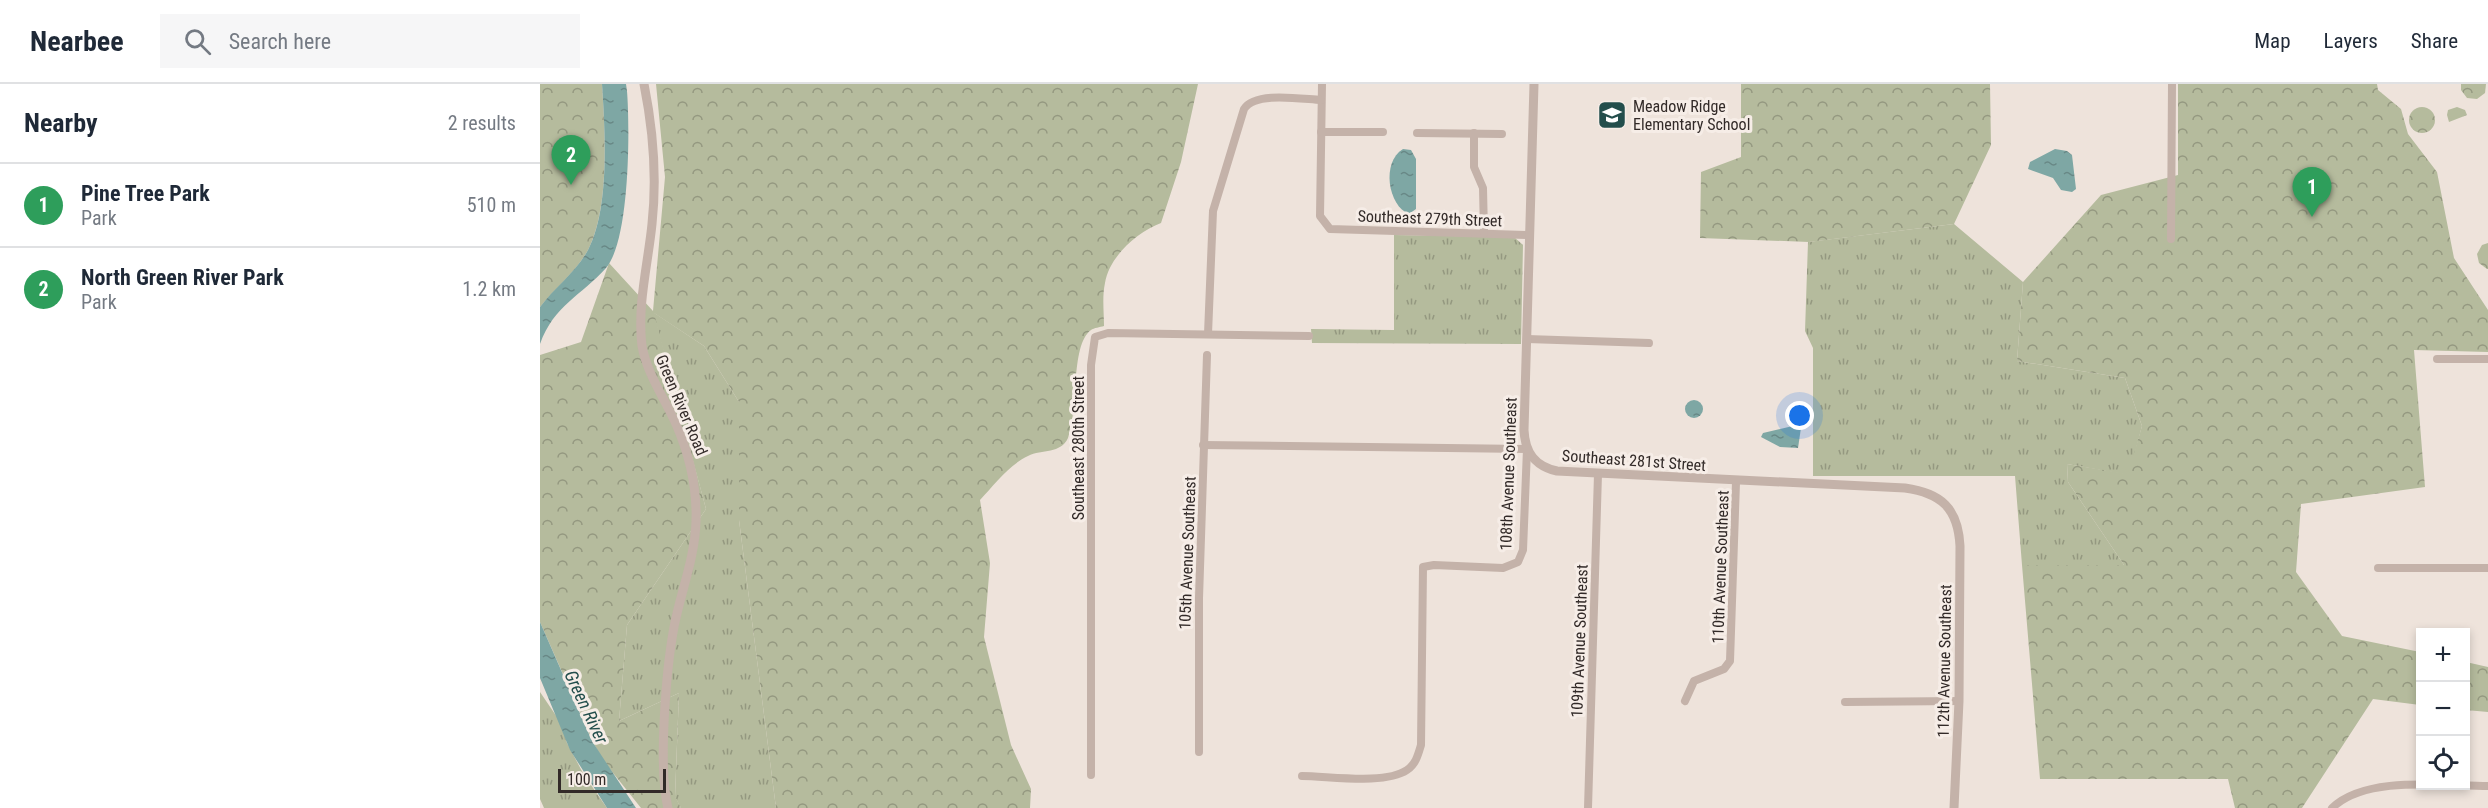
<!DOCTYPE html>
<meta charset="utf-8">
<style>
body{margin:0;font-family:"Roboto Condensed",sans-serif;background:#f6f6f7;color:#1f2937}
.controls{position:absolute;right:18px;bottom:18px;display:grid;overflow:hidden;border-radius:0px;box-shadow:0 3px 9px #0003}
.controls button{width:54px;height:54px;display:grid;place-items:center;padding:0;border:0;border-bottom:2px solid #e0e1e3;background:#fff;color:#1f2937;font:30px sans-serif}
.scale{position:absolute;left:18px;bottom:15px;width:108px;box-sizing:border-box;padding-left:6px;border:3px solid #322a28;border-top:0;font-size:16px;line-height:21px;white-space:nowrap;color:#322a28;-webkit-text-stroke:4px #f6ede7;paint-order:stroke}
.you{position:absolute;left:1260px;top:332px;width:21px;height:21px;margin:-15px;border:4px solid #fff;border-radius:50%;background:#1a73e8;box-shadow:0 0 0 9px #1a73e833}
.badge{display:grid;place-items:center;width:39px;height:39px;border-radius:50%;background:#2563eb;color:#fff;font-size:20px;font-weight:700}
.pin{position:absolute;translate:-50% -50px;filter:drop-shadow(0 2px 3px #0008)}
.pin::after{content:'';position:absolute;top:32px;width:21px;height:18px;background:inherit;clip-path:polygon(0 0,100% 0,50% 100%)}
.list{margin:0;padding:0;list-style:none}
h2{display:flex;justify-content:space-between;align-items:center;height:78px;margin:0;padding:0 24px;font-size:26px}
h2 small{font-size:20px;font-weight:400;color:#747a83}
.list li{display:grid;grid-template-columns:39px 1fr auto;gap:18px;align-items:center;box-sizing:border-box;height:84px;padding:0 24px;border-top:2px solid #e0e1e3}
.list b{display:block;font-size:22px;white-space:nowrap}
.list p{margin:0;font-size:20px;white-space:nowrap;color:#747a83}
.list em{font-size:20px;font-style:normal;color:#747a83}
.icon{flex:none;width:33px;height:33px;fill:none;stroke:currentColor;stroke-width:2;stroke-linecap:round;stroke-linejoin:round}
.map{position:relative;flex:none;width:1948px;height:724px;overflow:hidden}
header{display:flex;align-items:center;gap:36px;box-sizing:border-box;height:84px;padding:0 30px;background:#fff;border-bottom:2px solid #e0e1e3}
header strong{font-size:28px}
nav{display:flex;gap:33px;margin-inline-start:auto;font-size:21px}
.search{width:420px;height:54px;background:#f6f6f7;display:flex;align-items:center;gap:15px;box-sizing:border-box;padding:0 21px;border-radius:0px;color:#747a83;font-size:22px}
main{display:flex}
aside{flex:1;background:#fff}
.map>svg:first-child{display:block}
</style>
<header>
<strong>Nearbee</strong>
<div class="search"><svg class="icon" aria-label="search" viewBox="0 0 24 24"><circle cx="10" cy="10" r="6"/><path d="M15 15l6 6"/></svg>Search here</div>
<nav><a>Map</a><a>Layers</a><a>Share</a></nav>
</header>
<main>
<aside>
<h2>Nearby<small>2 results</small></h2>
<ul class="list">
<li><span class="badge" style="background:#2e9e5b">1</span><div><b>Pine Tree Park</b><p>Park</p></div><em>510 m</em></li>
<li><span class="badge" style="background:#2e9e5b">2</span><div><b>North Green River Park</b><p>Park</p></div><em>1.2 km</em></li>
</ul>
</aside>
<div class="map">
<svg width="1948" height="724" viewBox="0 0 1948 724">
<defs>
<pattern id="grass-tufts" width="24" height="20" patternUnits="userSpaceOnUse" patternTransform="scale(1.5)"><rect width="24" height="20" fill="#b5bb9d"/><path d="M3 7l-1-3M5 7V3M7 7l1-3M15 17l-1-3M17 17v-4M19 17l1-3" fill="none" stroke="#949880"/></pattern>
<pattern id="forest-crowns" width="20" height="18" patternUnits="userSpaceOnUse" patternTransform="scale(1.5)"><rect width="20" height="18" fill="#b5bb9d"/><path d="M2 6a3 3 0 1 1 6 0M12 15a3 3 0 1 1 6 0" fill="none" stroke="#949880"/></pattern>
<pattern id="water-ripples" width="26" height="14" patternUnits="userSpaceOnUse" patternTransform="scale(1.5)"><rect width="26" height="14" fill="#7ea7a4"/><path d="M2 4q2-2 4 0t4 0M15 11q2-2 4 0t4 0" fill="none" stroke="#688886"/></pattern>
</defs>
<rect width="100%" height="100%" fill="#eee3db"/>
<g fill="url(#grass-tufts)">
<polygon points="1414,140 1483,198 1477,277 1585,294 1602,342 1589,391 1527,380 1528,398 1584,481 1482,481 1475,392 1273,392 1273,264 1265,247 1268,158"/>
<polygon points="854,151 974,153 983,161 981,260 772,259 771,245 854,246"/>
<polygon points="113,228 164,262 199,318 199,436 236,724 141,724 135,713 139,609 79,637 87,541 166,425"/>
<polygon points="0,608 21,639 27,659 44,691 67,724 4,724 0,715"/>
</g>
<g fill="url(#forest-crowns)">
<path d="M0 0H62C65 47 70 123 48 166 36 188 15 204 0 223Z"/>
<path d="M116 0H658L641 78 621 139C597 148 569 173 565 199 562 213 564 228 564 242 560 243 554 244 551 246 530 261 539 328 528 354 521 370 502 365 488 372 469 381 454 401 440 416L450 479 444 553 471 661 491 705 490 724H236L199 436V318L164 262 114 229 166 425 87 541 79 637 139 609 135 712 141 724H101L62 675 52 656 0 538V271L41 258 69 179 113 227 125 93Z"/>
<polygon points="1201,0 1450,0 1451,61 1414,140 1269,158 1160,154 1161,88 1201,73"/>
<polygon points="1638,0 1837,0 1838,6 1861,25 1868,50 1897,88 1914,174 1948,226 1948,268 1874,266 1885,403 1761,420 1756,488 1802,552 1880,568 1880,621 1833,615 1762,724 1695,724 1688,695 1500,695 1482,481 1584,481 1528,398 1527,380 1588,390 1602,342 1585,294 1477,277 1483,198 1561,111 1638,91"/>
<polygon points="1946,0 1945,9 1937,15 1927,14 1921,6 1921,0"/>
<polygon points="1917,23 1925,26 1927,31 1909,38 1907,31 1908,26"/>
<circle cx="1882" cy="36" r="13"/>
<polygon points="1948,159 1948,185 1947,185 1939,179 1937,170 1942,161"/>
<polygon points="1926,578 1948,583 1948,628 1926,626"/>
</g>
<g fill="url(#water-ripples)">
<path d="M62 0H86L87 7C90 45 90 156 66 184 41 212 14 221 0 260V223C15 203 36 188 48 166 70 124 65 47 62 0Z"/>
<path d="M863 65 871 66 876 75V125L869 130C848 122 841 78 863 65Z"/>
<polygon points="1515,65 1527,67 1532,71 1536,105 1532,108 1521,106 1513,94 1488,85 1490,78"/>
<circle cx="1154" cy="325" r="9"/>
<polygon points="1257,341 1261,344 1258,364 1240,363 1221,353 1223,349"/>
<polygon points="0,538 52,657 96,724 67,724 30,666 0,594"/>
</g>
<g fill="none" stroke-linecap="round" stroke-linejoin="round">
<g stroke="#c4b2a9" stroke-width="8">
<polyline points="782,0 780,132 790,145 990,151"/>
<polyline points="781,48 843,48"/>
<polyline points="877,49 962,50"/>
<polyline points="934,49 934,83 943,104 944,149"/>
<polyline points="1631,155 1632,0"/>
<path d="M668 250 673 127 704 25C715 7 761 15 781 16"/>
<polyline points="987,255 1109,259"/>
<polyline points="1897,275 1948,275"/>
<path d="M663 361 987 365 983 466 978 478 963 484 894 481 883 483 881 661C878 671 876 680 867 686 845 701 789 692 762 692"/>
<polyline points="1838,484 1948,484"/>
<polyline points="1145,617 1154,597 1184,585 1190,577 1196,398"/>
<polyline points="1305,618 1419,617"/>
<polyline points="659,668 659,514 667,271"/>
<polyline points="551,691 551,281 555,253 568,249 769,252"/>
<polyline points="1048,724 1058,390"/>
<path d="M1792 724C1826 691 1903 702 1948 702"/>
</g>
<g stroke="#c4b2a9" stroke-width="9">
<path d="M104 0C113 45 117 94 112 140 108 180 97 221 102 262 107 290 125 315 136 340 150 372 157 403 156 437 155 474 141 507 134 543 126 586 118 684 128 724"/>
<path d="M994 0 984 346C985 369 995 382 1017 387L1365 404C1401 409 1418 424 1420 462L1419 617 1414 724"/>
</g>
</g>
<defs>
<g id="school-square" transform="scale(1.5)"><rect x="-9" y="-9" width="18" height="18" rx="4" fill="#234e4c" stroke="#f6ede7"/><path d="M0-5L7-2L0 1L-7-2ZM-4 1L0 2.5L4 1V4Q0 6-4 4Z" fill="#fff"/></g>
</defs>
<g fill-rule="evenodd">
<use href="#school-square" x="1072" y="31"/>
</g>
<g text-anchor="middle" stroke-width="6" stroke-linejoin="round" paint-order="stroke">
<g font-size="16" fill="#322a28" stroke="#f6ede7" text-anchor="start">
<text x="1093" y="28">Meadow Ridge<tspan x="1093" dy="18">Elementary School</tspan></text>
</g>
<g font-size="16" fill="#322a28" stroke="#f6ede7">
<text transform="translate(890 134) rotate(2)" y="6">Southeast 279th Street</text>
<text transform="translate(142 321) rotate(67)" y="6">Green River Road</text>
<text transform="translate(538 364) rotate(-90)" y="6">Southeast 280th Street</text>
<text transform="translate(1094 376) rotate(4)" y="6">Southeast 281st Street</text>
<text transform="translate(968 390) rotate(-88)" y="6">108th Avenue Southeast</text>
<text transform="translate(647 469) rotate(-88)" y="6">105th Avenue Southeast</text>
<text transform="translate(1180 483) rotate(-88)" y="6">110th Avenue Southeast</text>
<text transform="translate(1039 557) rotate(-88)" y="6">109th Avenue Southeast</text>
<text transform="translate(1404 577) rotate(-89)" y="6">112th Avenue Southeast</text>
</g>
<g font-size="18" font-style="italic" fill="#234e4c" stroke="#f6ede7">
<text transform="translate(46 623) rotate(65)" y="6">Green River</text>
</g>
</g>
</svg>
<div class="controls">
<button>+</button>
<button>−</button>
<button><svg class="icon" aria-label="locate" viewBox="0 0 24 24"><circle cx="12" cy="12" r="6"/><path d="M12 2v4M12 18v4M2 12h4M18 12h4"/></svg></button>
</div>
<div class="scale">100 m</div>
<div class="you"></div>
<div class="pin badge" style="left:1772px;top:133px;background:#2e9e5b">1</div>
<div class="pin badge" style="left:31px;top:101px;background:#2e9e5b">2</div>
</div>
</main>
